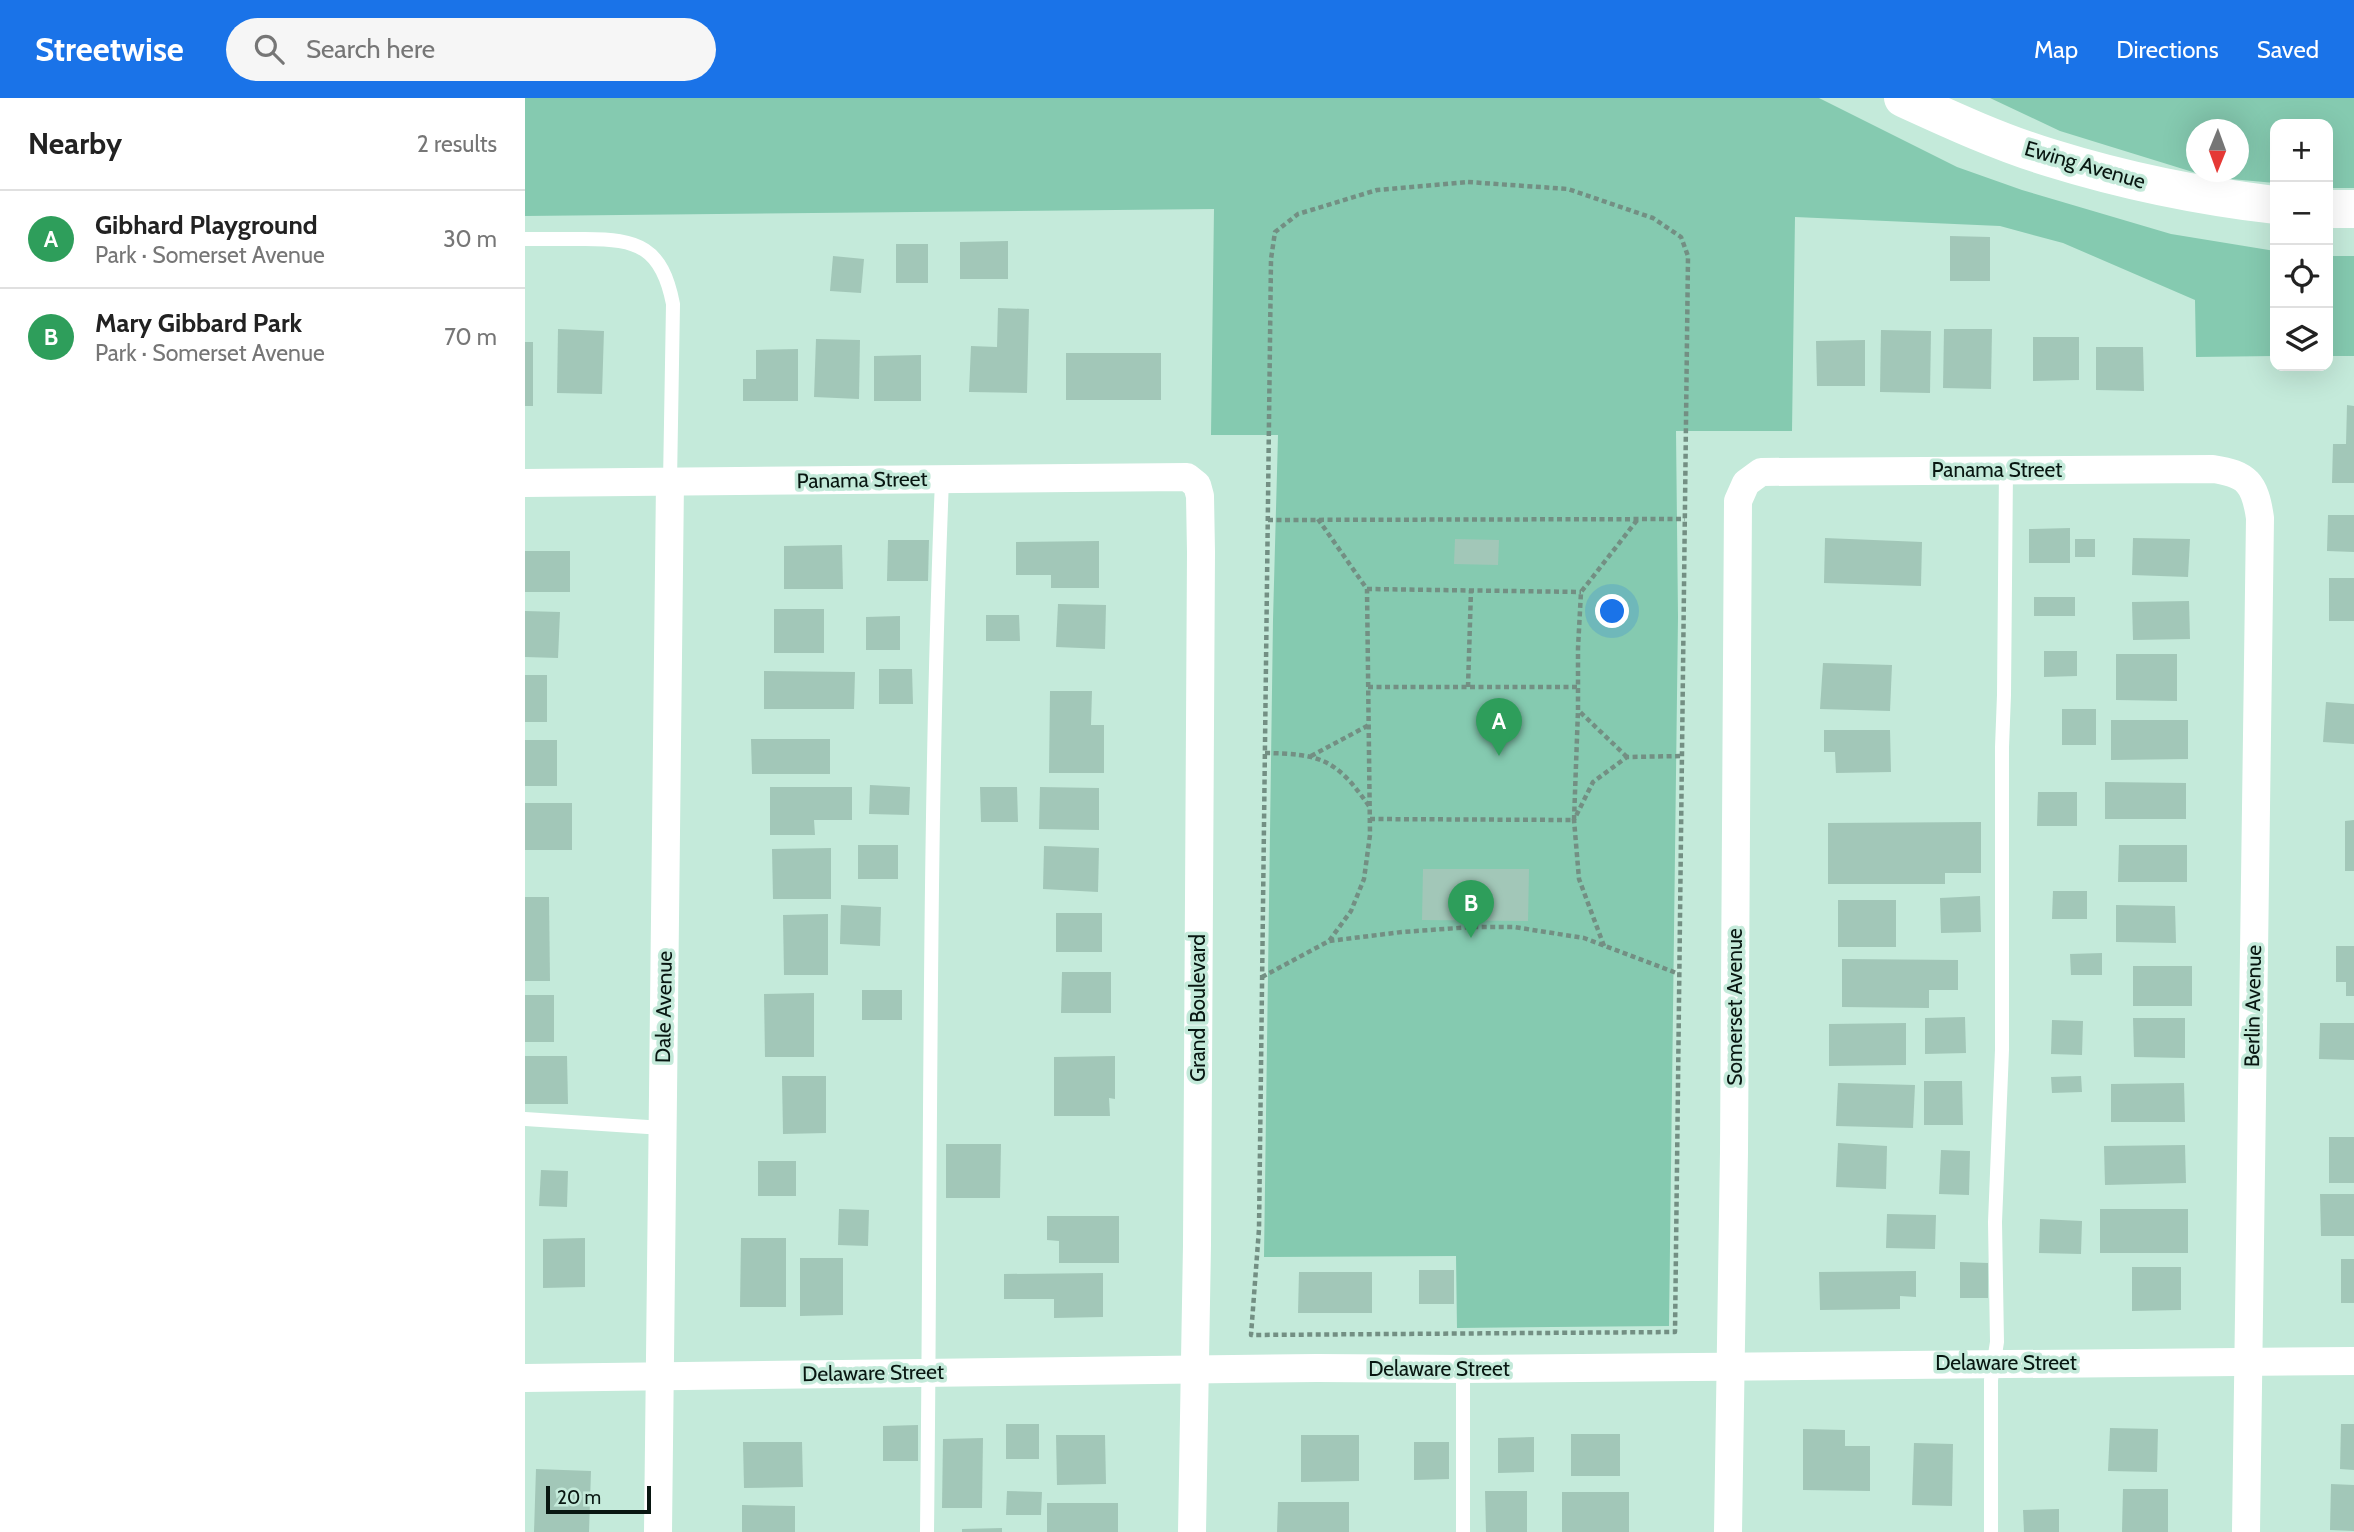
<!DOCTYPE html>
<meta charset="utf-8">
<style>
body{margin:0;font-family:Cabin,sans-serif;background:#f6f6f6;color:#222}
.controls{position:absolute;right:21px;top:21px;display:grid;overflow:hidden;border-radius:14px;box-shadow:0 7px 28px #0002}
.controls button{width:63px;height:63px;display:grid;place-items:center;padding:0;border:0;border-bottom:2px solid #e0e0e0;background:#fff;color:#222;font:35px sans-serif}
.compass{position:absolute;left:1661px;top:21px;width:63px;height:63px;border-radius:50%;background:#fff;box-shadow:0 7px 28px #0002;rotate:181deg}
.scale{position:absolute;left:21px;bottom:18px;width:105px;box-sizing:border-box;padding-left:7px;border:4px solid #081611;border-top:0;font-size:19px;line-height:24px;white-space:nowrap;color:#081611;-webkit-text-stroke:5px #c4eada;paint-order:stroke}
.you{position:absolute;left:1088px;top:514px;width:24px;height:24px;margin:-18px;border:5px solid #fff;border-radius:50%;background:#1a73e8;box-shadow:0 0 0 10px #1a73e833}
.badge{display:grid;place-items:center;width:46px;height:46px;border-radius:50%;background:#1a73e8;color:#fff;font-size:23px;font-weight:700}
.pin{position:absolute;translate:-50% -58px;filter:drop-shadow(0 2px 4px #0008)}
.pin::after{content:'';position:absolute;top:37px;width:24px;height:21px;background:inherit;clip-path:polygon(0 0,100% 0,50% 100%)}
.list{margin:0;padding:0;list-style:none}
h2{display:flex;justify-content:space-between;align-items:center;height:91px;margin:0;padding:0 28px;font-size:30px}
h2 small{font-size:23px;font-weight:400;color:#767676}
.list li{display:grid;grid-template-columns:46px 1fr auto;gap:21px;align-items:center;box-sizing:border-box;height:98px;padding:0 28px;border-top:2px solid #e0e0e0}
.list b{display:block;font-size:26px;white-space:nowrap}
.list p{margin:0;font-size:23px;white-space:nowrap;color:#767676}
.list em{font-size:23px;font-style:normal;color:#767676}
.icon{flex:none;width:38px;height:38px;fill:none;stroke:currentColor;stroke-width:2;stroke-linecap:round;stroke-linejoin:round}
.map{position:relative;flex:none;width:1829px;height:1434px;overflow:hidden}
header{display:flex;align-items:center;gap:42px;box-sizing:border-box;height:98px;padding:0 35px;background:#1a73e8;color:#fff}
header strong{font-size:33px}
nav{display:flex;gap:38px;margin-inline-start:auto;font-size:24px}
.search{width:490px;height:63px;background:#f6f6f6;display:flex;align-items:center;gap:18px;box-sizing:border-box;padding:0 24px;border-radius:38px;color:#767676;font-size:26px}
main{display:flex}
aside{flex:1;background:#fff}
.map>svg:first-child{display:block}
</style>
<header>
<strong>Streetwise</strong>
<div class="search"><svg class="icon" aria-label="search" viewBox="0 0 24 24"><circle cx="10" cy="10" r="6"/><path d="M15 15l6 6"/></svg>Search here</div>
<nav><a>Map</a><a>Directions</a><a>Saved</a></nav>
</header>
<main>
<aside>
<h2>Nearby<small>2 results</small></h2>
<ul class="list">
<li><span class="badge" style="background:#2e9e5b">A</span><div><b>Gibhard Playground</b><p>Park · Somerset Avenue</p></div><em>30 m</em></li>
<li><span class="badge" style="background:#2e9e5b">B</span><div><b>Mary Gibbard Park</b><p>Park · Somerset Avenue</p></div><em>70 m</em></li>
</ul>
</aside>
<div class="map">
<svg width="1829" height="1434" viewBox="0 0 1829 1434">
<rect width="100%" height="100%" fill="#c4eada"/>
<g fill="#85cab0" fill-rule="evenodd">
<polygon points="0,0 1294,0 1432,69 1497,92 1646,136 1750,153 1750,258 1671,259 1670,202 1538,145 1475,128 1270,119 1267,333 1151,333 1153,519 1144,1228 932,1230 931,1158 739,1159 748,522 753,337 686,337 689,111 0,118"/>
<path d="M1465 0H1829V90H1803V26H1750V85L1684 79 1535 33ZM1672 32H1714V74H1672Z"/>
<rect x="1803" y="158" width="26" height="100"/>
</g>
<g fill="#a2c7b8">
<polygon points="1425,138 1465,139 1465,183 1425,183"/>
<polygon points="483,143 483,181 435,181 435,144"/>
<rect x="371" y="146" width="32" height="39"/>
<polygon points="308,158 339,161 336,195 305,193"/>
<polygon points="473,210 504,211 502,295 444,294 446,248 472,249"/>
<polygon points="33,231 79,233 77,296 32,295"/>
<polygon points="1419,231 1467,231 1466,291 1418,290"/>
<polygon points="1356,232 1406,233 1405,295 1355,294"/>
<polygon points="1508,239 1554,239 1554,282 1508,283"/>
<polygon points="291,241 335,242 334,301 289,299"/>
<polygon points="1340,242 1340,288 1292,288 1291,243"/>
<rect x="0" y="244" width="8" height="64"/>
<polygon points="1571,249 1618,249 1619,293 1571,292"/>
<polygon points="273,251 273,303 218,303 218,281 231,281 231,252"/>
<rect x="541" y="255" width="95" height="47"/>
<polygon points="396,257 396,303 349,303 349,258"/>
<polygon points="1822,307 1829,308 1829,385 1807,385 1808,346 1821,346"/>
<polygon points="1803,417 1829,417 1829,454 1802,453"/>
<polygon points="1545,430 1545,465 1504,465 1504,431"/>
<polygon points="1300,440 1397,444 1396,488 1299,485"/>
<polygon points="1608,440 1665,441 1663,479 1607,477"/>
<polygon points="930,441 974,442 973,467 929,466"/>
<rect x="1550" y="441" width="20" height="18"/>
<polygon points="363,442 404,442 403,483 362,483"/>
<polygon points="574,443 574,490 526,490 526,477 491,477 491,444"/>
<polygon points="317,447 318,491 259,491 259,448"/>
<rect x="0" y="453" width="45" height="41"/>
<rect x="1804" y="480" width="25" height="43"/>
<rect x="1509" y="499" width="41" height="19"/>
<polygon points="1664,503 1665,541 1608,542 1607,504"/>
<polygon points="533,506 581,507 580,551 531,549"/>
<rect x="249" y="511" width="50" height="44"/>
<polygon points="0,513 35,514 33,560 0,559"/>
<polygon points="461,517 494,517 495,543 461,543"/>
<polygon points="375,518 375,552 341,552 341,519"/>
<polygon points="1519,553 1552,553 1552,578 1519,579"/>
<polygon points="1591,556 1652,556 1652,603 1591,602"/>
<polygon points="1298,565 1367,567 1365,613 1295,611"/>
<polygon points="354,571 387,571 388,606 354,606"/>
<polygon points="239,573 330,574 329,611 239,611"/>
<rect x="0" y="577" width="22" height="47"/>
<polygon points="525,593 567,593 566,627 579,627 579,675 524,675"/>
<polygon points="1801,604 1829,606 1829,646 1798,644"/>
<rect x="1537" y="611" width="34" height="36"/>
<polygon points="1586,622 1663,622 1663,661 1586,662"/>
<polygon points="1299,632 1365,632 1366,674 1311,675 1310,654 1299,654"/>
<polygon points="226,641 305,641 305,676 227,676"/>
<rect x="0" y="642" width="32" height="46"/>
<polygon points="1580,684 1661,685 1661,721 1580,721"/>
<polygon points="345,687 385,689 384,717 344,716"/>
<polygon points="245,689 327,689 327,722 289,722 290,737 245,737"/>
<polygon points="455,689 492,689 493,724 456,724"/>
<polygon points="515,689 574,690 574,732 514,731"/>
<polygon points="1513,694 1552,694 1552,728 1512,728"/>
<rect x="0" y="705" width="47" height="47"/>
<polygon points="1829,722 1829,773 1820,773 1820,723"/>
<polygon points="1456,724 1456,775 1420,775 1420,786 1303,786 1303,725"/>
<rect x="333" y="747" width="40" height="34"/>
<polygon points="1594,747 1662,747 1662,784 1593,784"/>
<polygon points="519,748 574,750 573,794 518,791"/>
<polygon points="306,750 306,801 248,801 247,751"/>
<polygon points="898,771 1004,771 1003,823 897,822"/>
<polygon points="1528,793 1562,793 1562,821 1527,821"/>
<polygon points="1455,798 1456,834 1416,835 1415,800"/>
<polygon points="0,799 24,799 25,883 0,883"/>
<rect x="1313" y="802" width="58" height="47"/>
<polygon points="316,807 356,809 355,848 315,846"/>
<polygon points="1591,807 1650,808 1651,845 1591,844"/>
<rect x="531" y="815" width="46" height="39"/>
<polygon points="303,816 303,877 259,877 258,817"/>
<polygon points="1811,848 1829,848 1829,898 1821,898 1821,884 1811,884"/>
<polygon points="1577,855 1577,877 1546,877 1545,856"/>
<polygon points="1317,861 1433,862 1433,892 1404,892 1404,910 1317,909"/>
<rect x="1608" y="868" width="59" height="40"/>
<polygon points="537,874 586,874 586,915 536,915"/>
<rect x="337" y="892" width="40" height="30"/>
<polygon points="289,895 289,959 240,959 239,896"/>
<rect x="0" y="897" width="29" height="47"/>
<polygon points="1440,919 1441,955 1400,956 1400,920"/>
<polygon points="1608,920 1660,920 1660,960 1609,959"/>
<polygon points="1527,922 1558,923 1557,957 1526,956"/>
<polygon points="1381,925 1381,967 1304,968 1304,926"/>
<polygon points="1795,925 1829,925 1829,962 1794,961"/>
<polygon points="0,958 42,958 43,1006 0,1006"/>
<polygon points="590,958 590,1001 584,1000 585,1018 529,1018 529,959"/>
<polygon points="257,978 301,978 301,1035 258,1036"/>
<polygon points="1556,978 1557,994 1527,995 1526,979"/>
<polygon points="1399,983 1437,983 1438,1027 1399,1027"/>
<polygon points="1313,985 1390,987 1388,1030 1311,1028"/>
<polygon points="1659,985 1660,1024 1586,1024 1586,986"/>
<rect x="1804" y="1039" width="25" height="46"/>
<polygon points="1313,1045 1362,1048 1361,1091 1311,1089"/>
<polygon points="421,1046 476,1046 475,1100 421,1100"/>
<polygon points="1660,1047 1661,1085 1580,1087 1579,1048"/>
<polygon points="1416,1052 1445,1053 1444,1097 1414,1096"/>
<rect x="233" y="1063" width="38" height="35"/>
<polygon points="16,1072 43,1073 42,1109 14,1108"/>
<polygon points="1795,1096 1829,1096 1829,1138 1796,1138"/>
<polygon points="314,1111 344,1112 343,1148 313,1147"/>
<rect x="1575" y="1111" width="88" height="44"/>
<polygon points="1362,1116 1411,1117 1410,1151 1361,1150"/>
<polygon points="522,1118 594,1118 594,1165 534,1165 534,1143 522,1142"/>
<polygon points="1515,1121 1557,1123 1556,1156 1514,1155"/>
<polygon points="60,1140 60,1189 18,1190 18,1141"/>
<polygon points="216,1140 261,1140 261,1209 215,1209"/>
<polygon points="275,1160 318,1160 318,1217 275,1218"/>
<rect x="1816" y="1161" width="13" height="44"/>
<polygon points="1435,1164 1463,1165 1463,1200 1435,1200"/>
<polygon points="1607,1169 1656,1169 1656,1212 1607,1213"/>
<rect x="894" y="1172" width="35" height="34"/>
<polygon points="1391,1173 1391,1199 1375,1198 1375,1211 1295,1212 1294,1174"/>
<polygon points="774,1174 847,1174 847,1215 773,1215"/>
<polygon points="578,1175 578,1219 529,1220 529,1201 479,1201 479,1176"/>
<rect x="481" y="1326" width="33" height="35"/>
<polygon points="1816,1326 1829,1326 1829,1372 1815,1371"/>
<polygon points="393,1327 393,1363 358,1363 358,1328"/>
<polygon points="1585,1330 1633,1331 1632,1374 1583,1373"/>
<polygon points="1278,1331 1320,1332 1320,1348 1345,1348 1345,1393 1278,1392"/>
<rect x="1046" y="1336" width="49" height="42"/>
<polygon points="531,1337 580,1337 581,1386 532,1387"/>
<polygon points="776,1337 834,1337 834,1383 776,1384"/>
<polygon points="1009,1339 1009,1374 973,1375 973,1340"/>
<polygon points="458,1340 457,1410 417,1410 418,1341"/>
<polygon points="218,1344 277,1344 278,1389 219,1390"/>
<polygon points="889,1344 924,1344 924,1381 889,1382"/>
<polygon points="1389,1345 1428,1346 1427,1408 1387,1407"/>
<polygon points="11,1371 66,1373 64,1434 9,1434"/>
<polygon points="1806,1386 1829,1387 1829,1433 1805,1432"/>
<polygon points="1598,1391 1643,1391 1643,1434 1597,1434"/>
<polygon points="482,1393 517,1394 516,1417 481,1417"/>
<polygon points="960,1393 1002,1393 1002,1434 961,1434"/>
<rect x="1037" y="1394" width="67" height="40"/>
<polygon points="753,1404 824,1404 824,1434 752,1434"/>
<rect x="522" y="1405" width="71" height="29"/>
<polygon points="217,1407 270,1408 270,1434 217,1434"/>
<polygon points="1534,1411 1534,1434 1499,1434 1498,1412"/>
<polygon points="477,1430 477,1434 437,1434 437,1431"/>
</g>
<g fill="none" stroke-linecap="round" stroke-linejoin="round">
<g stroke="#738f83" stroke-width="4.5" stroke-dasharray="5 3.5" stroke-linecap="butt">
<polygon points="943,84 1043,91 1128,120 1156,139 1163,158 1150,1234 726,1237 734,1131 746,161 750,134 773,116 852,92"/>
<polyline points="793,421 842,491 845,737 839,781 826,813 804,843"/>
<polyline points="743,422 1160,421"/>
<polyline points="842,491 1056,494"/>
<polyline points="843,589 1053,589"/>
<polyline points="943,589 946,492"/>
<path d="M740 655C796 656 811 661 844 708"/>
<polyline points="786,658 844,627"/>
<polyline points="1102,659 1053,612 1053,550 1056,494 1113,421"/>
<polyline points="845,721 1049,722 1053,612"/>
<polyline points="1079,848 1054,781 1049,722 1068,684 1102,659 1157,658"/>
<polyline points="737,879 804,843 877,834 947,829 989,829 1059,840 1154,876"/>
</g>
<g stroke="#fff" stroke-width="14">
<path d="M0 141C20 141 40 141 60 141 113 141 137 149 148 206L145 384"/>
<polyline points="0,1021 138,1030"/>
<path d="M402 1434C406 1083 403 732 417 382"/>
<polyline points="938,1434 938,1271"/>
<polyline points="1466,1434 1466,1282 1472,1244 1470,1124 1477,952 1477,649 1479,597 1481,371"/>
</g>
<g stroke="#fff" stroke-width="28">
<polyline points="0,385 662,379 672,387 675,398 676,454 672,1147 667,1434"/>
<polyline points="0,1280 792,1270 938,1271 1829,1263"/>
<polyline points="133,1434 145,384"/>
<path d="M1203 1434 1209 1054 1213 403 1221 385 1236 374 1688 371C1722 376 1730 385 1735 420L1721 1434"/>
</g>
<g stroke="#fff" stroke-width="38">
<path d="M1378 0C1426 22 1476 45 1526 60 1600 83 1674 98 1750 107"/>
<polyline points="1803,111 1829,111"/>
</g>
</g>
<g text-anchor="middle" stroke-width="7" stroke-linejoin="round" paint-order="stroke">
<g font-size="21" fill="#081611" stroke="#c4eada">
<text transform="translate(1560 67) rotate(16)" y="7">Ewing Avenue</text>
<text x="1472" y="379">Panama Street</text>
<text transform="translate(337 382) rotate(-1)" y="7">Panama Street</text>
<text transform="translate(1728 908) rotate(-89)" y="7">Berlin Avenue</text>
<text transform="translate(139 909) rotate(-89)" y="7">Dale Avenue</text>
<text transform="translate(1210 909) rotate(-90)" y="7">Somerset Avenue</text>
<text transform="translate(673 910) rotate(-90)" y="7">Grand Boulevard</text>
<text x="1481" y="1272">Delaware Street</text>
<text x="914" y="1278">Delaware Street</text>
<text transform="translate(348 1275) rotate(-1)" y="7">Delaware Street</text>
</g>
</g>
</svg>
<div class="controls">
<button>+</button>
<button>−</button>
<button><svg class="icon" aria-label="locate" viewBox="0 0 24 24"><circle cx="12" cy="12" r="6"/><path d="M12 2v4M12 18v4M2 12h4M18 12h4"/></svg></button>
<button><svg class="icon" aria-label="layers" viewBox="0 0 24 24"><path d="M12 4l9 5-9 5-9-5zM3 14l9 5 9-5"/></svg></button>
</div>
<svg class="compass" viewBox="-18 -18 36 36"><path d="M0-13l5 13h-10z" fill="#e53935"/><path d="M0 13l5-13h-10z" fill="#767676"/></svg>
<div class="scale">20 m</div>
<div class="you"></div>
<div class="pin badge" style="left:974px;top:658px;background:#2e9e5b">A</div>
<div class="pin badge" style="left:946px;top:840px;background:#2e9e5b">B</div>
</div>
</main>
